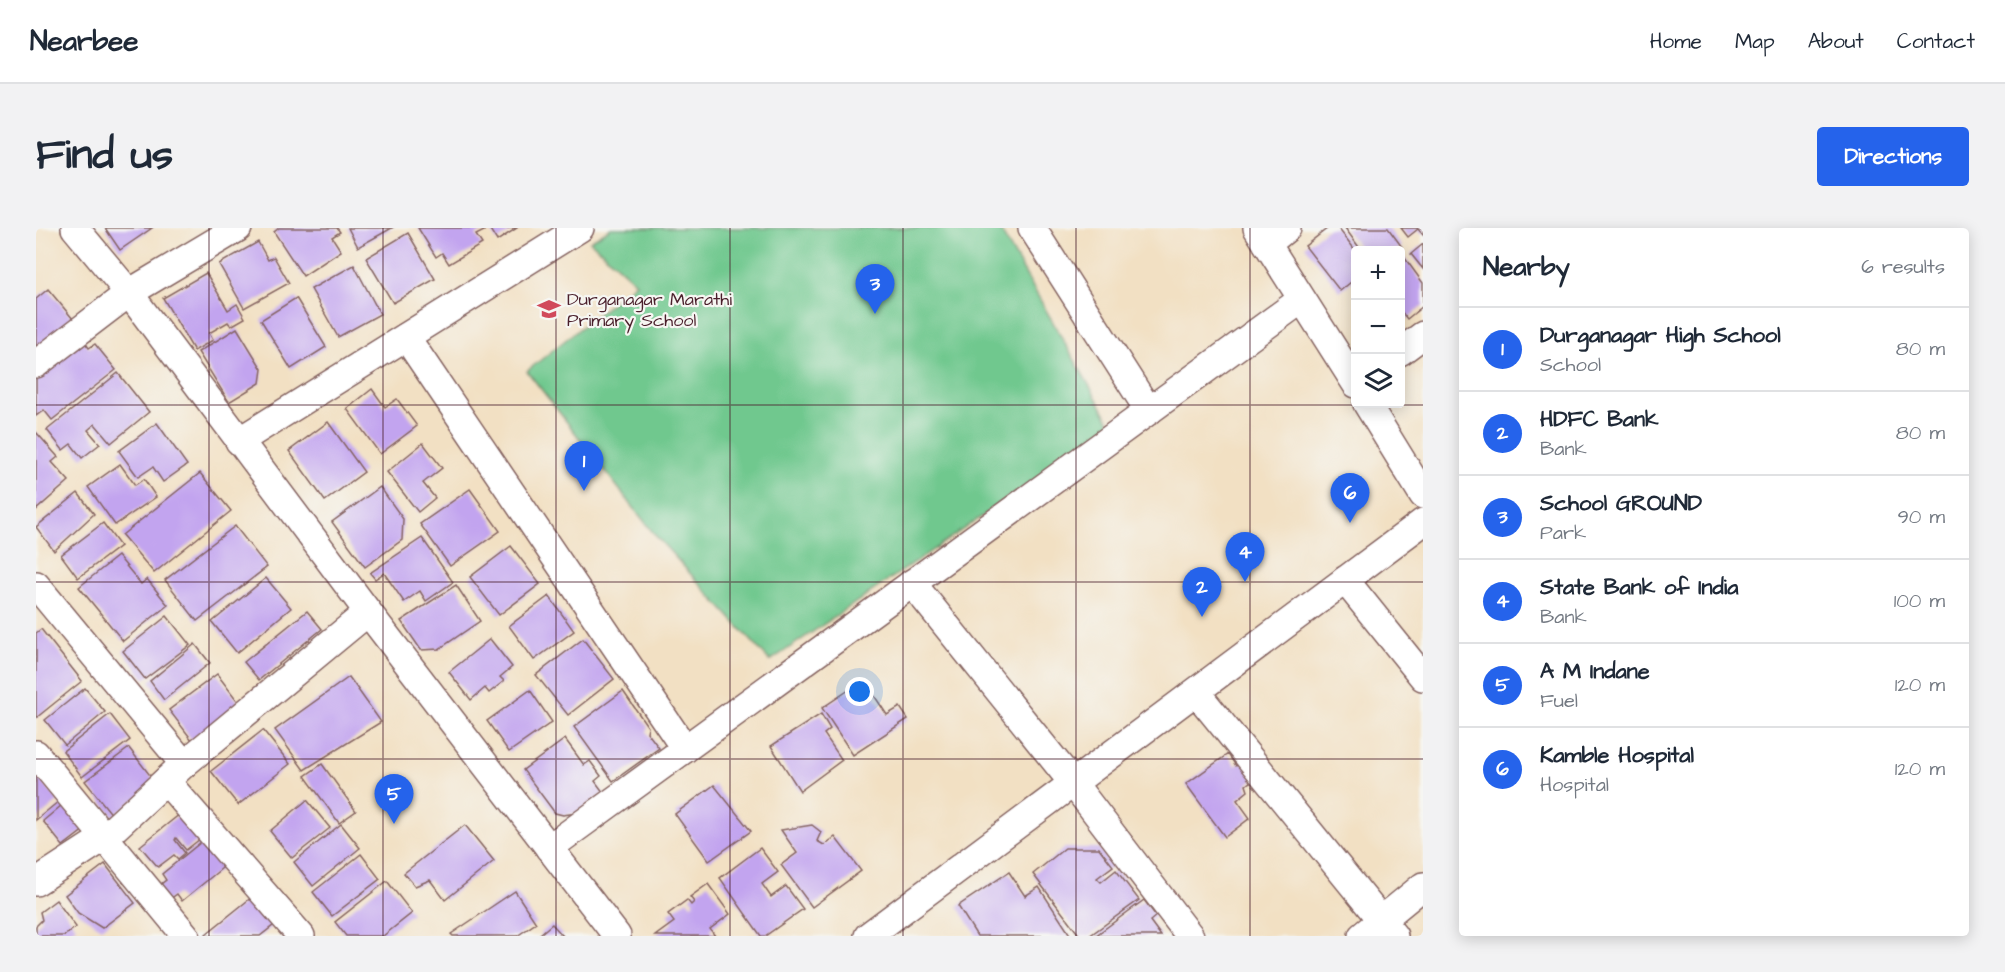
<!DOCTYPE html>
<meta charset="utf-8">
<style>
body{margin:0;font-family:"Architects Daughter",sans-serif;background:#f2f2f3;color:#1f2937}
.controls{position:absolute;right:18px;top:18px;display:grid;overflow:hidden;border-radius:6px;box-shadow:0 3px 15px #0003}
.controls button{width:54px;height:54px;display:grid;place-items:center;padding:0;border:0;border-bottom:2px solid #e0e1e3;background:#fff;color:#1f2937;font:30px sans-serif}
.you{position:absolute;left:824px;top:464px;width:21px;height:21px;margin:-15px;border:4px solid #fff;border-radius:50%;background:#1a73e8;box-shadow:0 0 0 9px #1a73e833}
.badge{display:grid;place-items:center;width:39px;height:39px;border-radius:50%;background:#2563eb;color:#fff;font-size:20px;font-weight:700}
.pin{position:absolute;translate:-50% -50px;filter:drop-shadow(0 2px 3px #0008)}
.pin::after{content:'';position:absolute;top:32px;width:21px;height:18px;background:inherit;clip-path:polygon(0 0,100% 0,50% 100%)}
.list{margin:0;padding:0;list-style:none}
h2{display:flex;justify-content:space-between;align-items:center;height:78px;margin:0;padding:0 24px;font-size:26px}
h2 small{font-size:20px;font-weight:400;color:#747a83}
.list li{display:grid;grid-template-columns:39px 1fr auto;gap:18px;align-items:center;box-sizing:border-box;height:84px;padding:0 24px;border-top:2px solid #e0e1e3}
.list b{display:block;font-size:22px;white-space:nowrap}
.list p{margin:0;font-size:20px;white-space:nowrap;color:#747a83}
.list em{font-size:20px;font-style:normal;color:#747a83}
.icon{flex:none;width:33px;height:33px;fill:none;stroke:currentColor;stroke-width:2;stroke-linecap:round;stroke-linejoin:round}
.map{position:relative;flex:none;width:1387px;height:708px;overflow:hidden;border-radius:6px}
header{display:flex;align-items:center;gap:36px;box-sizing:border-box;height:84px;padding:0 30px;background:#fff;border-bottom:2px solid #e0e1e3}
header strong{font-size:28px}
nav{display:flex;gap:33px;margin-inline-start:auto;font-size:21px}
.intro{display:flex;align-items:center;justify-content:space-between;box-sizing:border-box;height:144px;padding:0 36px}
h1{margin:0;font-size:42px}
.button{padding:15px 27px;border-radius:6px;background:#2563eb;color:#fff;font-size:21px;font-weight:700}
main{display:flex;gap:36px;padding:0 36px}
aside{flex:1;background:#fff;border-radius:6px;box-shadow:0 3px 15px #0003}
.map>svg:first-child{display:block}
</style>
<header>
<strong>Nearbee</strong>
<nav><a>Home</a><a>Map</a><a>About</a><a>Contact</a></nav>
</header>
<div class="intro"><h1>Find us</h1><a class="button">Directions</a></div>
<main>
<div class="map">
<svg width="1387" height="708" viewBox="0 0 1387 708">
<rect width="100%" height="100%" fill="#f6f6f2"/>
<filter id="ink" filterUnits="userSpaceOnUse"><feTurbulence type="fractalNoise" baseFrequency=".0167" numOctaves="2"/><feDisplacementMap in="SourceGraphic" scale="12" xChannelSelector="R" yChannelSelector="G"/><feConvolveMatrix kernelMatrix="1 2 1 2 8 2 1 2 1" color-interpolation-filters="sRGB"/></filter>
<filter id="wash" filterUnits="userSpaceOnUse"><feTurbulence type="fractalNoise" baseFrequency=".008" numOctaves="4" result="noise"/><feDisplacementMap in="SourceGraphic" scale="24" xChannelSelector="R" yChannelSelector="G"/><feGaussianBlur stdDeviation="1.35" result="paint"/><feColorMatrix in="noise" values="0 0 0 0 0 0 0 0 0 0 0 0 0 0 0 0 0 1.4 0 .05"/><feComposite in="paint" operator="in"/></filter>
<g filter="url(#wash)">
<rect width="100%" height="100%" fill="#f2e0c3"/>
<polygon fill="#6fc88e" stroke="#5c745c" stroke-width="1.5" points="575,0 963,0 1077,199 734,433 619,307 491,143 600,55 554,13"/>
<g id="blocks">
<g fill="#c2a4ef">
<polygon points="69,0 116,0 84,22"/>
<polygon points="243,0 301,0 304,4 296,9 305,23 267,48 238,4"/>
<polygon points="312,0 356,0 322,19"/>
<polygon points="382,0 446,0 448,3 440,7 446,16 413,36 406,25 400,29"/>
<polygon points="453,0 481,0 461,13"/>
<polygon points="1292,0 1302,0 1320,23 1320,50 1304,63 1269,18"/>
<polygon points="1309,0 1352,0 1366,19 1360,22 1325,22"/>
<polygon points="1365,0 1387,0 1387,7 1382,1 1372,9"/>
<polygon points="372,5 399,51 357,75 330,30"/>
<polygon points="222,14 232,32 238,29 253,55 208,80 183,36"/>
<polygon points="1387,16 1387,41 1375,26"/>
<polygon points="1368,29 1387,55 1387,78 1371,91 1364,82 1364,32"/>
<polygon points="318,37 344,86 302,109 275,61"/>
<polygon points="170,45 192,82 201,76 209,90 195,98 192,94 173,105 177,112 158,123 127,70"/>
<polygon points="12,61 37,91 0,121 0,71"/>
<polygon points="260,70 290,119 255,141 225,92"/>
<polygon points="201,100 226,141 224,155 193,174 162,124"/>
<polygon points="44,108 53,120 59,116 80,142 16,192 8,182 0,188 0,142"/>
<polygon points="82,145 113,184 75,215 59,196 52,202 64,216 46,230 35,216 27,222 11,202"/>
<polygon points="336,161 349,179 361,171 381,198 344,226 311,181"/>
<polygon points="292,194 328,244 289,273 253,223"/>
<polygon points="121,195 151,237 127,254 117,239 102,249 83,223"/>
<polygon points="0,204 22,229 16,234 33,253 0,282"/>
<polygon points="387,215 406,240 387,255 399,270 382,284 351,244"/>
<polygon points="84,236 99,257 108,251 120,269 79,297 52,259"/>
<polygon points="164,245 195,283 118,345 86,307"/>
<polygon points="344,259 367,291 366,312 329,339 296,294"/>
<polygon points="434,261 464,303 414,338 384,296"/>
<polygon points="42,265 58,286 18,323 0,299"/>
<polygon points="67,295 84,318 42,350 25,327"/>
<polygon points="199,298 231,339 161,393 129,352"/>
<polygon points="386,310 417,354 390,373 384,363 368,374 348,345 339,351 334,345"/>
<polygon points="475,318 504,356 463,387 434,349"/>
<polygon points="82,328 105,356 111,351 132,377 87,413 43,359"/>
<polygon points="230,350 255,380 201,425 176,394"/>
<polygon points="420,357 444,393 403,421 385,422 365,393"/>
<polygon points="513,368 538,403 498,432 473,398"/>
<polygon points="271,383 286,401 223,452 208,434"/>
<polygon points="131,388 154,417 109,451 87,423"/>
<polygon points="5,401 46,453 0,490 0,405"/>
<polygon points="454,411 476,439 464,449 468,453 453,465 449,460 435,472 413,444"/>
<polygon points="547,411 578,451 532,487 500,447"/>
<polygon points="159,416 174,435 128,472 114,453"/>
<polygon points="181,446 204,476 156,512 133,482"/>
<polygon points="313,449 345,494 268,542 239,502"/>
<polygon points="828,452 851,487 864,479 872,491 817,527 786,480"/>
<polygon points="49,460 69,484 29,517 9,492"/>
<polygon points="494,462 516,494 473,524 451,493"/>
<polygon points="587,463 612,499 611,504 623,520 577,553 538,499"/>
<polygon points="74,486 94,512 46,549 27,523"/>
<polygon points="785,486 794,501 788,506 806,532 764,563 735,518"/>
<polygon points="227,502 254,536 202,577 175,543"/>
<polygon points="529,511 548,537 554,533 565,548 559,553 568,565 541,585 527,587 519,585 487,542"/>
<polygon points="93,520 120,555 77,588 49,553"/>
<polygon points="1192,526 1200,538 1206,533 1219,550 1210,557 1212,563 1201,572 1214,590 1189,609 1150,556"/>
<polygon points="286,536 320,583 303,595 269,548"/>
<polygon points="0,547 23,573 0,592"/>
<polygon points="678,557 715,603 673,633 639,586"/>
<polygon points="32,572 53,598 27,618 7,593"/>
<polygon points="271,572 294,600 256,630 234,603"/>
<polygon points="144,586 164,611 150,622 140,610 139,612 149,625 142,631 138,627 122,639 104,618"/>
<polygon points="305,596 324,620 277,658 258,634"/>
<polygon points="429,597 458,633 409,672 394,652 379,658 368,645"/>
<polygon points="776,597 785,604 781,613 788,617 799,609 825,643 776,679 745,637 761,625 745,602"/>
<polygon points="170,610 191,636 146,673 141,666 130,674 120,660 130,652 126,646"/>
<polygon points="724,620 742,644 726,656 735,669 750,658 767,681 729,708 725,708 684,650"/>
<polygon points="1029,620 1063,620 1077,638 1061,650 1065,654 1080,642 1103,672 1053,708 1044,708 997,646"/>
<polygon points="325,626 344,651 296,688 277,664"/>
<polygon points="69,636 99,675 66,700 42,685 29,667"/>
<polygon points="973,644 989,668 1003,659 1035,708 941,708 922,678"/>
<polygon points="351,653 376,685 347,708 310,708 299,694"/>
<polygon points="672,656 694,686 674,701 679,708 619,708 638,694 632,686 651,672 655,677 658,674 654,669"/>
<polygon points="479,663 500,695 481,708 417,708 415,706"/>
<polygon points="216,669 238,697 224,708 172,708 170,706"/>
<polygon points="20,672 40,699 28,708 0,708 0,698 6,692 4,684"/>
<polygon points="1108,672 1120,688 1114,693 1125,708 1059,708"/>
<polygon points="516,696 527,708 506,708 504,706"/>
</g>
</g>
</g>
<g filter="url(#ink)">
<use href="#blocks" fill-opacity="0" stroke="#856360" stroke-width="1.5"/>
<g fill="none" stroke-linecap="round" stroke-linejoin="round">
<g stroke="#856360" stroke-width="30">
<g id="minor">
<polyline points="39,0 93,65 332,384 581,708"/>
<polyline points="996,0 1113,183"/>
<polyline points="1221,0 1320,156"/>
<polyline points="1231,16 1251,0"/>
<polyline points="370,109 649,521"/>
<polyline points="1364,124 1387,107"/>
<polyline points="0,136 93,65 202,0"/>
<polyline points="1331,176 1387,267"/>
<polyline points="203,213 544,0"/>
<polyline points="1309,352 1387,449"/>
<polyline points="876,355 1037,555 1154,708"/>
<polyline points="0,357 148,536 69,609 0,654"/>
<polyline points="1160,464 1358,708"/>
<polyline points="0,526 150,708"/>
<polyline points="148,536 332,384"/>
<polyline points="130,553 265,708"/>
<polyline points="513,620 1265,72"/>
<polyline points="832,708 1387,294"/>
<polyline points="1326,708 1387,658"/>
</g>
</g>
<use href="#minor" stroke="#fff" stroke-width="27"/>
</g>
</g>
<path fill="none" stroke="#4a1f2b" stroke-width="1.5" stroke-opacity="0.55" d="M173 0V708M347 0V708M520 0V708M694 0V708M867 0V708M1040 0V708M1214 0V708M0 177H1387M0 354H1387M0 531H1387"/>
<defs>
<g id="school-bare" transform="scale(1.8)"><path d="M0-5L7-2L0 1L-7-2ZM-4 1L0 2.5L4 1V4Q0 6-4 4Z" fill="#d1495b" stroke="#f6f6f2" stroke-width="2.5" paint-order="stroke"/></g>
</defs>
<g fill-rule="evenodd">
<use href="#school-bare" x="513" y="81"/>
</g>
<g text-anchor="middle" stroke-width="4.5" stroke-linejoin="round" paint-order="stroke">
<g font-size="18" fill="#4a1f2b" stroke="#f6f6f2" text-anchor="start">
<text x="531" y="77">Durganagar Marathi<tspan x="531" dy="21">Primary School</tspan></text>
</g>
</g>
</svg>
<div class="controls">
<button>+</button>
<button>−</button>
<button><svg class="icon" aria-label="layers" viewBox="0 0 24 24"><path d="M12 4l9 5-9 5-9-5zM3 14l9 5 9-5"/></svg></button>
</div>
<div class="you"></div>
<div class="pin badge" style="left:548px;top:263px">1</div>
<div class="pin badge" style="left:1166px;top:389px">2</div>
<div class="pin badge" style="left:839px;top:86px">3</div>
<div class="pin badge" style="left:1209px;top:354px">4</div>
<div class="pin badge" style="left:358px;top:596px">5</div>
<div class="pin badge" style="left:1314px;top:295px">6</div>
</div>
<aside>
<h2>Nearby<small>6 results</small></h2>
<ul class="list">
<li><span class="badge">1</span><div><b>Durganagar High School</b><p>School</p></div><em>80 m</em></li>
<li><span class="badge">2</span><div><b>HDFC Bank</b><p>Bank</p></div><em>80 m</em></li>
<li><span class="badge">3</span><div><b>School GROUND</b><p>Park</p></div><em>90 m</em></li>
<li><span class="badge">4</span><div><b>State Bank of India</b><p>Bank</p></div><em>100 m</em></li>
<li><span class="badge">5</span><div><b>A M Indane</b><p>Fuel</p></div><em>120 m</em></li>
<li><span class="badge">6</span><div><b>Kamble Hospital</b><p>Hospital</p></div><em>120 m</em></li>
</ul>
</aside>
</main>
